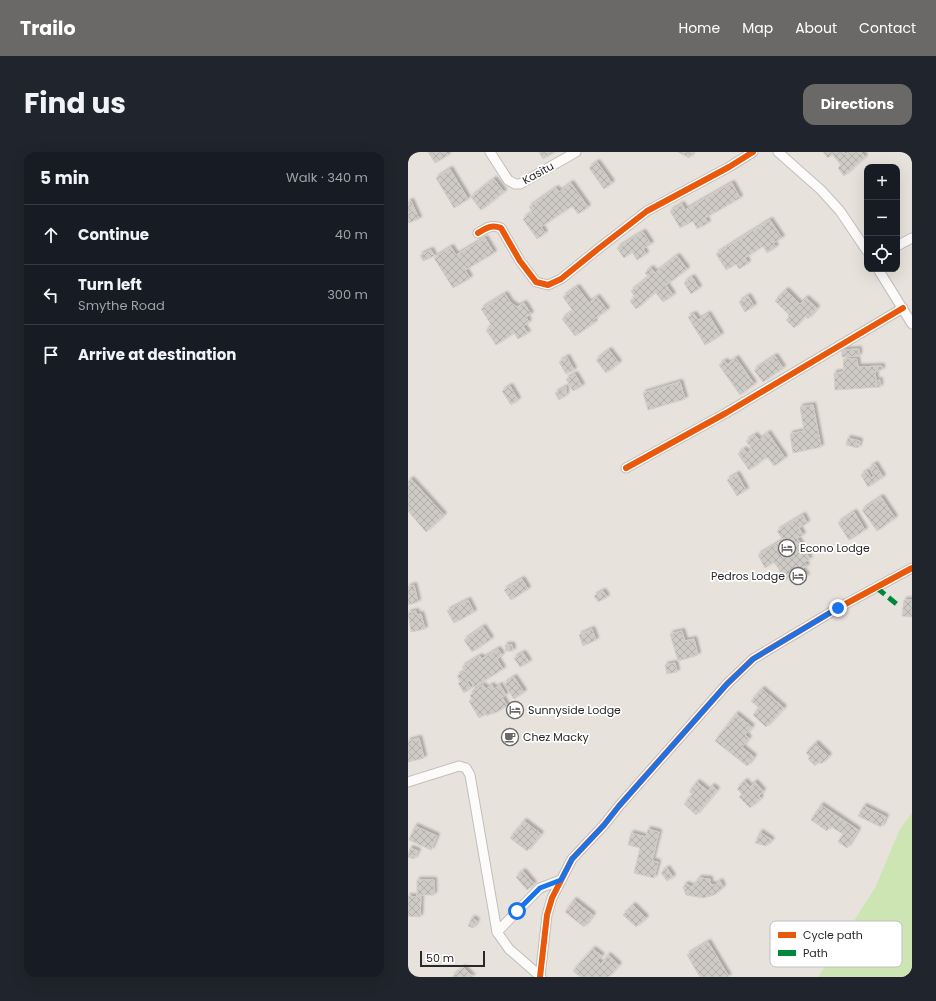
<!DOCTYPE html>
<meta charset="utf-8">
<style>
body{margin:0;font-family:Poppins,sans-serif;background:#20242c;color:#f1f3f6}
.controls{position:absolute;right:12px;top:12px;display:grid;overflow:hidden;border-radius:8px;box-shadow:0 4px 16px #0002}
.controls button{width:36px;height:36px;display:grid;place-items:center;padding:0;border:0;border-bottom:1px solid #363941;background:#171b24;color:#f1f3f6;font:20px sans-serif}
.scale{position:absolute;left:12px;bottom:10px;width:65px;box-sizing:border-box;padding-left:4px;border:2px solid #282828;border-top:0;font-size:11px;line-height:14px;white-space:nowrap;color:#282828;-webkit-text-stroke:3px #fff;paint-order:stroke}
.stop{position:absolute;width:12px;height:12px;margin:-9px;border:3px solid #1a73e8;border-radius:50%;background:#fff}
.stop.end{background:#1a73e8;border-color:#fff;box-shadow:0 1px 4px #0008}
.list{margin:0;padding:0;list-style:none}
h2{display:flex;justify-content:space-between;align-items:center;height:52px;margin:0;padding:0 16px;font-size:17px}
h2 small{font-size:13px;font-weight:400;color:#9ea1a6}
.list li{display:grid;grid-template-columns:26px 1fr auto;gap:12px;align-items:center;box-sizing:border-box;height:60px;padding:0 16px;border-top:1px solid #363941}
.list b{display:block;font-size:15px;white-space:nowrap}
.list p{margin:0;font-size:13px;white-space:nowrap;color:#9ea1a6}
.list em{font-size:13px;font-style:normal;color:#9ea1a6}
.icon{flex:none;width:22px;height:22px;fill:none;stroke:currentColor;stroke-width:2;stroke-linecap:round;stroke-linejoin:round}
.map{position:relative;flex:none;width:504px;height:825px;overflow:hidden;border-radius:12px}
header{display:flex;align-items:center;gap:24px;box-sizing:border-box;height:56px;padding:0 20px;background:#6b6967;color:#fff}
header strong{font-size:19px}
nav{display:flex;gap:22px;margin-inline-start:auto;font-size:14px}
.intro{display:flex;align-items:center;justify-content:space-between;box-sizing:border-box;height:96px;padding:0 24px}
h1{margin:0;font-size:28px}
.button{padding:10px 18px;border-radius:12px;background:#6b6967;color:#fff;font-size:14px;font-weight:700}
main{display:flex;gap:24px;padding:0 24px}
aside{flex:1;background:#171b24;border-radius:12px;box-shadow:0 4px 16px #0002}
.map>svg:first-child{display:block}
</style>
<header>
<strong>Trailo</strong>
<nav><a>Home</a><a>Map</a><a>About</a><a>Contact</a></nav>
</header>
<div class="intro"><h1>Find us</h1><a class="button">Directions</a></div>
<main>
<aside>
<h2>5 min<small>Walk · 340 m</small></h2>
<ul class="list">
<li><svg class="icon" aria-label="ahead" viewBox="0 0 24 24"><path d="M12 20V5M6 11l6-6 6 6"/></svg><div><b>Continue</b></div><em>40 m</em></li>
<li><svg class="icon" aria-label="left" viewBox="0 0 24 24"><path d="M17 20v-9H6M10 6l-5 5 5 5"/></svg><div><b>Turn left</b><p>Smythe Road</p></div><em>300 m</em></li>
<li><svg class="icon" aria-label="arrive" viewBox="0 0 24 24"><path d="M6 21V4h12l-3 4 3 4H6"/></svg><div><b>Arrive at destination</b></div></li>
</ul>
</aside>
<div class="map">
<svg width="504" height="825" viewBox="0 0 504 825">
<defs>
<pattern id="building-cross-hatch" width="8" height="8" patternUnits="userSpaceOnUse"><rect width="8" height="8" fill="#cecac6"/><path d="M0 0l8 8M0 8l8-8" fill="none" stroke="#b1aeaa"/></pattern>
<filter id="shadow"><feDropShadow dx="2.5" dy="-2.5" stdDeviation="1" flood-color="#0004"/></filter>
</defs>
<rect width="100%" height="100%" fill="#e8e2dc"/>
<polygon fill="#cde5b2" points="504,661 504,825 410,825 467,736 492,677"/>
<g fill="url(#building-cross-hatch)" stroke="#d2cec9" filter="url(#shadow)">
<polygon points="20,0 38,0 40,3 27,11"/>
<polygon points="131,0 146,0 135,7"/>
<polygon points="270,0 285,0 281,6"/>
<polygon points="415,0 436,0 438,2 440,0 453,0 457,5 436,24 430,16 433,13 424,2 420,6"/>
<polygon points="189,10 204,31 196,37 181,16"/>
<polygon points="42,17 60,47 46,56 28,26"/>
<polygon points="86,27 96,40 73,58 63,45"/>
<polygon points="163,31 180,55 170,62 164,54 133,75 137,81 129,87 115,67 124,60 121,55 148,36 151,40"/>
<polygon points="324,31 332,46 297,66 300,71 289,77 285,69 272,76 262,59 274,52 277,58"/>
<polygon points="3,49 7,58 0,61 0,50"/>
<polygon points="7,58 11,67 0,71 0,61"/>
<polygon points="362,68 374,86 365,91 368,95 359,101 355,94 343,102 333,86"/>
<polygon points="235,80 243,92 235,97 238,102 229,108 224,100 216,106 209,96"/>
<polygon points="77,86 86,101 57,118 62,126 45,136 26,106 43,95 48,103"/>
<polygon points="333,86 343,102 337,106 340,111 331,117 328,112 318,118 308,102"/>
<polygon points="23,98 26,104 15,109 12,103"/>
<polygon points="269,104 279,117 258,133 265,143 255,150 247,140 228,157 222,149 227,145 223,139 241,125 237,121 243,116 247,121"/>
<polygon points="284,125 291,136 283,142 276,131"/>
<polygon points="169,135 181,151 189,145 199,158 185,168 187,170 167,184 154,167 165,159 155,145"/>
<polygon points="378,138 392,152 398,146 409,156 400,167 397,164 386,176 378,168 382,164 367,149"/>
<polygon points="97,142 103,151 109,155 116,151 123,162 118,165 121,170 115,174 120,181 110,187 106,181 88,193 78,178 84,174 73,157"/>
<polygon points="340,144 346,154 337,160 331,150"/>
<polygon points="286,162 290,168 300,162 313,183 297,193 280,165"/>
<polygon points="451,197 451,204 434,205 434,198"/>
<polygon points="201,198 211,211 198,221 188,208"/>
<polygon points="367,204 375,216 355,230 346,218"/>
<polygon points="159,205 166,218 158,222 151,210"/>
<polygon points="328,206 346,232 332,243 311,213 317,209 320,212"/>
<polygon points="435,207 449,207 450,215 474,214 474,218 467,219 468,229 472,228 472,235 427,238 426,221 436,220"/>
<polygon points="167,222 174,234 165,239 158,227"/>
<polygon points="272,230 277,247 240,258 235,241"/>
<polygon points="102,234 110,248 103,253 94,239"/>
<polygon points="158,235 158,243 151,248 147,241"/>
<polygon points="405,253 413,295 385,301 382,282 396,279 392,255"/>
<polygon points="360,281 377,306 366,314 359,305 341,318 330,302 336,297 339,301 344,297 338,289 347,283 351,288"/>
<polygon points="440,286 452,289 450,296 438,293"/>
<polygon points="467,312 475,325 460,335 453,323 459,319 463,326 466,324 461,316"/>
<polygon points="329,322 338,338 329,344 319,328"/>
<polygon points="3,327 36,363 18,380 0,359 0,330"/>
<polygon points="473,345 487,366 469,379 454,358"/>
<polygon points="446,360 457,378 441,388 430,371"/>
<polygon points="395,363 399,371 391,376 395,383 389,386 402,407 396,410 399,414 394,417 399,424 393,427 388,421 377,428 376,426 372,428 369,423 373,421 366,410 357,416 350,403 375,388 369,379"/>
<polygon points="114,427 120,437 103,448 96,438"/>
<polygon points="6,433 10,450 0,453 0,435"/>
<polygon points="195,439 199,445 190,450 186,444"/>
<polygon points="60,448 66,460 46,471 39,459"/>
<polygon points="496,448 504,448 504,465 494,464"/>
<polygon points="8,459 9,463 13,462 17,477 3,480 0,461"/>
<polygon points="75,475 83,487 64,500 56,488"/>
<polygon points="184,477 188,488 175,494 171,483"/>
<polygon points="274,479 277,489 286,487 290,503 270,509 262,482"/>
<polygon points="97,493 104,493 105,499 98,499"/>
<polygon points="90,497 94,503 89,507 95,517 66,535 62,528 59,530 63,536 56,541 50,531 53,530 49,524 57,519 54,515 72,504 74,507"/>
<polygon points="115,501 121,510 112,515 106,506"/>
<polygon points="267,511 269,520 259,522 257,513"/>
<polygon points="106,525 116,540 106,547 96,532"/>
<polygon points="75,533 78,537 84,533 86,537 92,533 98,543 94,545 99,554 85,562 84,561 79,564 78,562 71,566 61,549 64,547 62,543 65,541 64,539"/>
<polygon points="354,537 376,556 358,575 345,563 351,556 343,549"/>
<polygon points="328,562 344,575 337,583 341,586 334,595 346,605 339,614 307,589"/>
<polygon points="11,586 16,606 0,610 0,589"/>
<polygon points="408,591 421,604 413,612 411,609 407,614 400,607 402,605 398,601"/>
<polygon points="337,629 342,635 347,630 355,639 351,644 353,646 342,656 331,645 334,642 329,637"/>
<polygon points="289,630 300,639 304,634 309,638 288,663 276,652 285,642 281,640"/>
<polygon points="413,653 450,678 439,696 430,690 435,682 422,674 419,679 403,668"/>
<polygon points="456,654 478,665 473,675 450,664"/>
<polygon points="116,669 133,682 119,699 102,686"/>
<polygon points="7,674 29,684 23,698 1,688"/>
<polygon points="240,677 251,680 244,709 250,710 246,726 226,721 232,696 220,693 223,681 238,685"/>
<polygon points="352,680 364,688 358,694 347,691"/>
<polygon points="2,696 10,699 6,707 0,705"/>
<polygon points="259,716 265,725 259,729 253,721"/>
<polygon points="115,719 126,732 119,738 108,725"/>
<polygon points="291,726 302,727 302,732 307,733 312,729 315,735 306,743 295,746 278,743 275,735 278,732 284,735"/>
<polygon points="9,728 26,728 26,743 13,743 12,765 0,764 0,744 9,745"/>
<polygon points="166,748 185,763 176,775 157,760"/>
<polygon points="225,753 238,766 228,775 215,763"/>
<polygon points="64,766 69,769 65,776 60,774"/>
<polygon points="300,790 321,825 292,825 279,803"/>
<polygon points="185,797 194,804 189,808 193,812 200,803 211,813 200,825 172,825 165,819"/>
<polygon points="55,815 65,825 44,825"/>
</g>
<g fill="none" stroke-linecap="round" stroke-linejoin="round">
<g stroke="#c0bfbf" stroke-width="11">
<g id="minor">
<polyline points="82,0 100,28 107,32 112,32 168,0"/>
<polyline points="370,0 413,38 432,59 459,99"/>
<path d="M70 81C78 76 84 72 93 76L112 109 128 130 140 133 153 127 190 97 239 59 321 15 345 0"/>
<polyline points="489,94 504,86"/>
<polyline points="470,117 504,172"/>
<polyline points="218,316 318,261 495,156"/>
<polyline points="0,630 51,614 58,616 62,623 89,780 101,797 133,825"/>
<polyline points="89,780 132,736 153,728"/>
<polyline points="132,825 139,763 144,746 164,707 196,673 211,654 319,532 345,507 430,456 504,416"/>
</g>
</g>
<use href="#minor" stroke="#fcfbfa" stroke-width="9"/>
<polyline stroke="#00873e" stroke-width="5" stroke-dasharray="10 5" stroke-linecap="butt" points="469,436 491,454"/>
<g stroke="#fff" stroke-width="8">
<g id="cycleway">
<path d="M70 81C78 76 84 72 93 76L112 109 128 130 140 133 153 127 190 97 239 59 321 15 345 0"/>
<polyline points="218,316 318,261 495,156"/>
<polyline points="132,825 139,763 144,746 164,707 196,673 211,654 319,532 345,507 430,456 504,416"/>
</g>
</g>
<use href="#cycleway" stroke="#e8590c" stroke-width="6"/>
</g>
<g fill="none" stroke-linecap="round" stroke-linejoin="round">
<polyline stroke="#1a73e8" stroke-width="5" points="109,759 132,736 153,728 164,707 196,673 211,654 319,532 345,507 430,456"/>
</g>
<defs>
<g id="hotel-ring" transform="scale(0.9)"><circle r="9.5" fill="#fff" stroke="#6b6967" stroke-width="1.5"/><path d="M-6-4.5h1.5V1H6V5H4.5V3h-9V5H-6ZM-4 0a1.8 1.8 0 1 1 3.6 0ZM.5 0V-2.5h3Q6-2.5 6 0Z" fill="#6b6967"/></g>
<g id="cafe-ring" transform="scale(0.9)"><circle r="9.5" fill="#fff" stroke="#6b6967" stroke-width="1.5"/><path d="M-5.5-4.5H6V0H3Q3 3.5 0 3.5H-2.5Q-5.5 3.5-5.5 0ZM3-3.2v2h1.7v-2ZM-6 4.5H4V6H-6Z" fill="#6b6967"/></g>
</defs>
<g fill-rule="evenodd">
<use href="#hotel-ring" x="379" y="396"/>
<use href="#hotel-ring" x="390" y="424"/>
<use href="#hotel-ring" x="107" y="558"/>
<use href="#cafe-ring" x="102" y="585"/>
</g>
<g text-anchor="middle" stroke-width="3.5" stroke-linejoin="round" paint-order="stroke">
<g font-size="11" fill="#282828" stroke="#fff">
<text transform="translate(130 21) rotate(-29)" y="4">Kasitu</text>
</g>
<g font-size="11" fill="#282828" stroke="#fff" text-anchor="start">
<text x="392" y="400">Econo Lodge</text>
<text x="377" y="428" text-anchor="end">Pedros Lodge</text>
<text x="120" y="562">Sunnyside Lodge</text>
<text x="115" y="589">Chez Macky</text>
</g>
</g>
<rect x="362" y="769" width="132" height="46" rx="6" fill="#fff" stroke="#bebebe" stroke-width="1"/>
<rect x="370" y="780" width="18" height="6" fill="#e8590c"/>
<rect x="370" y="798" width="18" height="6" fill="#00873e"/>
<g font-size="11" fill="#282828">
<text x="395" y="787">Cycle path</text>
<text x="395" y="805">Path</text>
</g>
</svg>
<div class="controls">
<button>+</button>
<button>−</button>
<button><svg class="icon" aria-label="locate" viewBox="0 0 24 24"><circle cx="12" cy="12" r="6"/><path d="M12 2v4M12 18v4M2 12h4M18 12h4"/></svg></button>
</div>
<div class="scale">50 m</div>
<div class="stop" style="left:109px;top:759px"></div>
<div class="stop end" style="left:430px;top:456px"></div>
</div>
</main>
